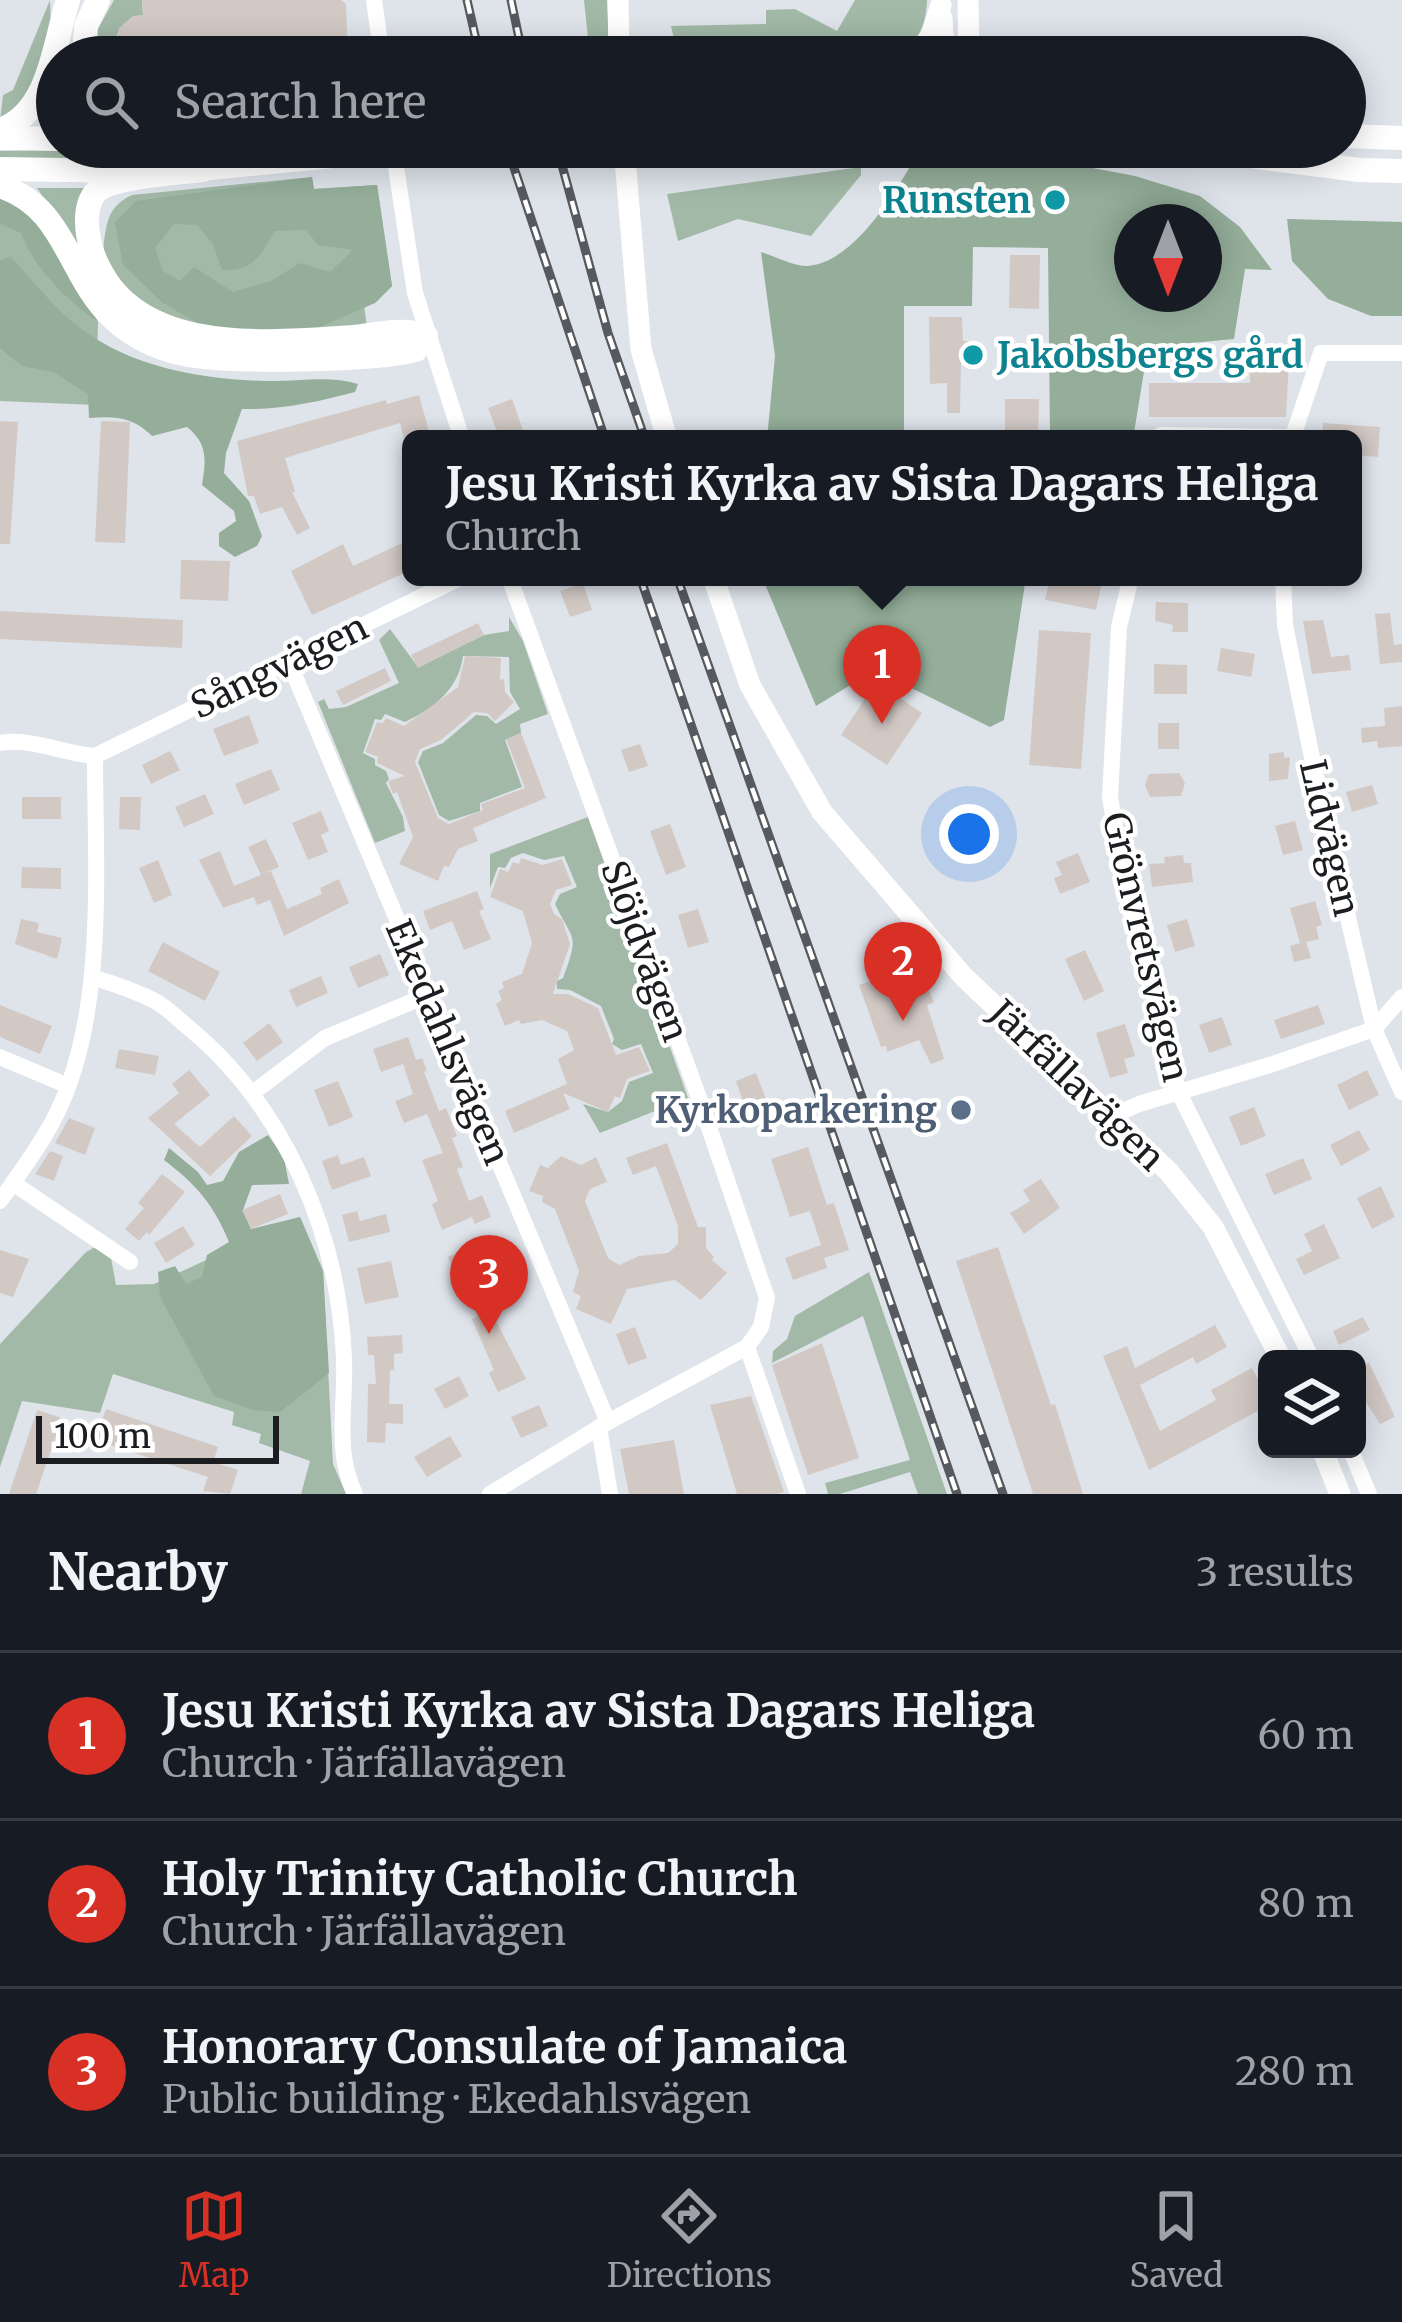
<!DOCTYPE html>
<meta charset="utf-8">
<style>
body{margin:0;font-family:Merriweather,serif;background:#242831;color:#f1f3f6}
.controls{position:absolute;right:36px;bottom:36px;display:grid;overflow:hidden;border-radius:18px;box-shadow:0 6px 30px #0003}
.controls button{width:108px;height:108px;display:grid;place-items:center;padding:0;border:0;border-bottom:3px solid #363941;background:#171b24;color:#f1f3f6;font:60px sans-serif}
.compass{position:absolute;left:1114px;top:204px;width:108px;height:108px;border-radius:50%;background:#171b24;box-shadow:0 6px 30px #0003;rotate:180deg}
.scale{position:absolute;left:36px;bottom:30px;width:243px;box-sizing:border-box;padding-left:12px;border:6px solid #1b1d20;border-top:0;font-size:33px;line-height:42px;white-space:nowrap;color:#1b1d20;-webkit-text-stroke:9px #fff;paint-order:stroke}
.you{position:absolute;left:969px;top:834px;width:42px;height:42px;margin:-30px;border:9px solid #fff;border-radius:50%;background:#1a73e8;box-shadow:0 0 0 18px #1a73e833}
.badge{display:grid;place-items:center;width:78px;height:78px;border-radius:50%;background:#d93025;color:#fff;font-size:39px;font-weight:700}
.pin{position:absolute;translate:-50% -99px;filter:drop-shadow(0 3px 6px #0008)}
.pin::after{content:'';position:absolute;top:63px;width:42px;height:36px;background:inherit;clip-path:polygon(0 0,100% 0,50% 100%)}
.popup{position:absolute;left:402px;top:430px;width:960px;height:156px;box-sizing:border-box;display:grid;place-content:center;border-radius:18px;background:#171b24;filter:drop-shadow(0 3px 9px #0005);font-size:39px;white-space:nowrap;color:#9ea1a6}
.popup b{font-size:45px;color:#f1f3f6}
.popup::after{content:'';position:absolute;left:50%;top:100%;margin-left:-24px;border:24px solid transparent;border-top-color:#171b24}
.list{margin:0;padding:0;list-style:none}
h2{display:flex;justify-content:space-between;align-items:center;height:156px;margin:0;padding:0 48px;font-size:51px}
h2 small{font-size:39px;font-weight:400;color:#9ea1a6}
.list li{display:grid;grid-template-columns:78px 1fr auto;gap:36px;align-items:center;box-sizing:border-box;height:168px;padding:0 48px;border-top:3px solid #363941}
.list b{display:block;font-size:45px;white-space:nowrap}
.list p{margin:0;font-size:39px;white-space:nowrap;color:#9ea1a6}
.list em{font-size:39px;font-style:normal;color:#9ea1a6}
.icon{flex:none;width:66px;height:66px;fill:none;stroke:currentColor;stroke-width:2;stroke-linecap:round;stroke-linejoin:round}
.map{position:relative;flex:none;width:1402px;height:1494px;overflow:hidden}
.search{position:absolute;background:#171b24;box-shadow:0 6px 30px #0003;left:36px;right:36px;top:36px;height:132px;display:flex;align-items:center;gap:30px;box-sizing:border-box;padding:0 42px;border-radius:66px;color:#9ea1a6;font-size:45px}
.sheet{height:660px;background:#171b24}
nav{display:flex;justify-content:space-around;align-items:center;box-sizing:border-box;height:168px;border-top:3px solid #363941;background:#171b24;font-size:33px;color:#9ea1a6}
nav a{display:grid;justify-items:center;gap:6px}
nav .on{color:#d93025}
.map>svg:first-child{display:block}
</style>
<div class="map">
<svg width="1402" height="1494" viewBox="0 0 1402 1494">
<rect width="100%" height="100%" fill="#dfe4eb"/>
<g fill="#a2b9a7">
<polygon points="50,0 51,29 33,91 0,121 3,95 13,90"/>
<path d="M114 0H142L143 15C121 18 113 37 113 57H96L95 34Z"/>
<polygon points="584,0 607,0 610,57 590,57"/>
<path d="M855 0H927C926 27 918 42 895 56L648 57 675 43 671 26 766 24V10L795 9 837 31Z"/>
<polygon points="130,147 280,147 281,150 0,161 0,151"/>
<polygon points="861,167 861,175 811,236 738,219 678,241 667,194"/>
<path d="M312 177 314 189 377 185 392 286 375 303 364 305 367 327C303 329 192 346 140 305 125 293 114 268 103 252 106 226 106 207 132 195Z"/>
<polygon points="37,188 84,188 78,208 82,249 184,347 72,240"/>
<polygon points="0,196 51,236 98,322 96,405 0,401"/>
<path d="M509 617 523 641 548 714 520 724 521 733 505 740 522 787 480 803V811L449 821 439 815 418 762 423 751 443 743 476 715 487 716 496 724 520 709 510 692 509 657 463 656C459 688 435 708 405 722L385 714 381 720 375 719 363 753 375 759V765L386 771 389 779 386 783 403 817 405 831 375 843 318 702 324 699 329 709 346 707 399 683 379 640 390 629 418 667 484 635 509 631Z"/>
<path d="M588 817 693 1112 675 1103 600 1133 583 1104 608 1112 622 1101 629 1082 653 1073 641 1044 622 1050 612 1044 614 1039 601 1006 570 990 557 989V981L563 978C580 932 573 942 555 904L560 894 577 887 564 856 544 860 523 853 511 858 505 868 498 867 490 888V854Z"/>
<polygon points="300,1217 323,1271 333,1464 346,1494 301,1494 310,1461 259,1443 261,1434 232,1425 234,1412 113,1374 100,1413 22,1401 0,1467 0,1344 86,1252 95,1247 111,1258 116,1285 154,1284"/>
<polygon points="869,1272 947,1494 918,1494 910,1472 840,1494 828,1494 825,1483 910,1460 863,1316 772,1363 773,1351 787,1339 795,1316"/>
</g>
<g fill="#94ae9a" fill-rule="evenodd">
<path d="M936 147 1056 161 1135 176 1200 196 1240 227 1272 270 1245 269 1234 339 1148 347 1133 439H1050L1048 248 973 247 972 306H904V439H767L775 356 761 252C774 256 793 266 807 266 855 263 897 189 918 153ZM1132 222H1204V294H1132Z"/>
<path d="M312 177 314 189 377 185 392 286 375 303 318 328 237 330 199 324 163 303 123 265 115 222 136 201ZM174 224 197 225 213 244 222 270C253 272 260 256 275 231L306 230 318 245 353 250 330 272 300 263 271 281 233 292 194 267 180 281 163 271 155 248Z"/>
<path d="M0 196C51 214 74 278 98 322 66 299 35 270 21 233L0 224Z"/>
<polygon points="1287,219 1402,222 1402,316 1371,316 1328,299 1292,261"/>
<path d="M10 257C30 276 47 300 68 318 122 366 196 379 266 381 296 382 329 375 358 384L355 392C317 402 281 410 242 409L226 453 224 473 249 501 262 536 257 546 235 557 219 546V533L236 521 234 511 202 485C206 460 208 444 187 427L152 436C133 417 115 416 89 418L88 394 53 372 22 366 0 348V260Z"/>
<polygon points="762,577 1026,577 1004,720 990,727 875,670 816,706"/>
<path d="M268 1135 284 1158 289 1184 252 1185 243 1210 251 1229 300 1217 323 1271 329 1373 280 1412 253 1410 214 1396 160 1297 158 1272 175 1266 186 1284 202 1277 207 1255 229 1242C214 1205 196 1184 164 1160L169 1148 198 1172 207 1185 223 1181 239 1152Z"/>
</g>
<g fill="#d2c9c5">
<polygon points="142,0 341,0 346,4 348,57 113,57 119,28 133,16 143,15"/>
<polygon points="1010,255 1040,255 1039,309 1009,308"/>
<polygon points="929,317 962,317 963,341 974,341 974,362 961,362 960,413 947,413 947,383 930,384"/>
<polygon points="1250,361 1289,361 1286,417 1149,417 1149,383 1250,383"/>
<polygon points="419,395 431,439 404,439 400,423 285,458 295,492 292,492 310,528 297,535 282,507 260,514 254,496 248,496 237,441 386,400 387,404"/>
<polygon points="512,399 524,433 500,439 488,408"/>
<polygon points="1005,399 1039,399 1038,439 1012,439 1012,431 1005,431"/>
<polygon points="0,421 18,422 10,544 0,544"/>
<polygon points="101,421 130,422 125,543 95,542"/>
<polygon points="1323,423 1380,427 1378,457 1353,455 1353,439 1322,439"/>
<polygon points="411,539 411,570 312,615 291,571 343,544 353,566"/>
<polygon points="181,560 230,561 228,601 180,599"/>
<polygon points="1050,577 1103,577 1096,610 1045,600"/>
<polygon points="583,583 592,610 570,617 560,591"/>
<polygon points="1156,602 1188,603 1188,632 1172,632 1173,625 1155,621"/>
<polygon points="0,611 183,620 182,648 0,639"/>
<polygon points="1390,613 1394,645 1402,644 1402,662 1380,664 1375,614"/>
<polygon points="1323,620 1331,657 1349,655 1351,670 1312,674 1303,621"/>
<polygon points="478,623 484,635 418,668 411,655"/>
<polygon points="1039,630 1091,633 1081,769 1029,765"/>
<polygon points="1221,648 1255,654 1251,677 1217,671"/>
<polygon points="465,656 501,658 500,680 504,679 505,692 514,702 495,721 487,713 474,712 441,740 420,749 415,762 438,818 449,824 483,810 481,804 525,788 506,739 521,733 546,798 473,828 478,841 458,849 449,867 444,866 438,881 399,864 413,837 397,792 393,794 388,781 405,776 377,763 378,757 365,752 377,722 383,723 386,718 404,726 458,687"/>
<polygon points="1154,664 1187,665 1187,694 1154,694"/>
<polygon points="385,668 391,681 343,705 336,691"/>
<polygon points="876,682 922,713 887,765 841,735"/>
<polygon points="1402,706 1402,746 1378,748 1377,741 1362,743 1361,728 1385,726 1384,708"/>
<polygon points="249,715 259,743 224,756 213,729"/>
<rect x="1158" y="723" width="21" height="26"/>
<polygon points="640,744 648,766 629,772 621,750"/>
<polygon points="170,751 180,770 151,784 142,765"/>
<polygon points="1284,752 1284,758 1290,757 1288,779 1269,781 1269,754"/>
<polygon points="271,769 280,790 244,805 235,784"/>
<polygon points="1179,773 1185,783 1181,796 1150,797 1145,785 1149,774"/>
<polygon points="1372,785 1378,804 1352,812 1346,792"/>
<polygon points="205,794 214,814 184,827 175,807"/>
<rect x="22" y="797" width="39" height="22"/>
<polygon points="120,797 141,797 140,830 119,829"/>
<polygon points="321,811 329,831 321,835 328,852 308,860 292,823"/>
<polygon points="1295,821 1303,850 1283,855 1275,826"/>
<polygon points="670,824 686,867 666,875 650,831"/>
<polygon points="266,839 279,867 262,874 271,871 287,909 322,894 320,888 339,879 349,903 284,936 270,900 257,905 254,897 223,908 199,860 220,851 234,886 261,875 248,847"/>
<polygon points="1078,853 1090,882 1060,894 1054,878 1062,875 1056,862"/>
<polygon points="1183,855 1184,863 1191,863 1193,882 1152,887 1149,864 1165,863 1164,857"/>
<polygon points="521,858 543,865 562,859 572,885 556,890 550,904 554,914 562,919 570,944 553,994 568,994 598,1008 616,1055 639,1047 650,1071 627,1079 620,1098 615,1096 608,1112 563,1093 570,1109 514,1133 505,1111 567,1084 558,1059 574,1050 567,1031 542,1020 521,1024 519,1020 505,1026 496,1004 502,1000 498,991 504,988 502,982 522,974 532,943 523,911 490,897 500,869 508,872 513,862 519,864"/>
<polygon points="158,860 172,895 154,903 139,868"/>
<polygon points="22,867 61,868 61,889 21,888"/>
<polygon points="477,891 484,909 479,911 491,939 464,950 452,921 430,930 423,911"/>
<polygon points="1315,901 1322,925 1316,927 1319,939 1306,942 1311,958 1294,962 1290,946 1300,943 1290,908"/>
<polygon points="698,909 709,942 688,948 678,915"/>
<polygon points="21,919 39,923 37,932 62,938 57,959 15,944"/>
<polygon points="1187,919 1195,946 1175,952 1167,925"/>
<polygon points="163,942 220,972 205,1001 148,971"/>
<polygon points="1085,950 1104,991 1084,1001 1065,959"/>
<polygon points="380,954 389,975 358,988 349,967"/>
<polygon points="900,971 903,981 917,978 920,988 927,986 934,1002 927,1005 944,1059 931,1064 919,1040 887,1052 886,1046 881,1047 859,985"/>
<polygon points="321,976 328,993 296,1007 289,990"/>
<polygon points="0,1005 52,1026 40,1054 0,1037"/>
<polygon points="1318,1005 1325,1024 1281,1039 1274,1020"/>
<polygon points="1222,1017 1232,1045 1209,1053 1199,1025"/>
<polygon points="269,1023 283,1042 257,1061 243,1043"/>
<polygon points="1125,1024 1135,1056 1124,1059 1128,1073 1110,1078 1096,1033"/>
<polygon points="408,1037 416,1060 422,1058 427,1071 424,1072 439,1111 446,1108 457,1136 452,1138 463,1167 457,1169 469,1201 482,1195 491,1217 475,1224 472,1217 442,1230 432,1204 438,1201 422,1160 443,1153 427,1114 404,1123 395,1101 413,1094 403,1064 381,1072 373,1049"/>
<polygon points="119,1049 159,1056 155,1075 115,1068"/>
<polygon points="189,1070 210,1095 174,1124 200,1147 234,1116 252,1136 210,1176 148,1118 179,1093 172,1084"/>
<polygon points="1367,1070 1379,1095 1349,1110 1337,1085"/>
<polygon points="756,1073 766,1099 745,1107 736,1081"/>
<polygon points="338,1081 353,1117 329,1127 314,1090"/>
<polygon points="1254,1107 1266,1136 1241,1146 1229,1117"/>
<polygon points="69,1118 95,1128 85,1155 55,1143"/>
<polygon points="1359,1130 1370,1150 1341,1166 1330,1145"/>
<polygon points="667,1143 698,1227 706,1227 706,1248 714,1257 712,1260 727,1273 701,1300 675,1280 627,1289 611,1324 576,1309 581,1296 573,1292 579,1271 555,1209 542,1202 543,1196 529,1191 540,1165 548,1168 561,1156 581,1165 596,1157 607,1182 590,1189 585,1201 608,1258 619,1265 639,1256 668,1253 678,1244 678,1226 656,1166 633,1175 626,1158"/>
<polygon points="808,1147 827,1205 834,1203 849,1250 824,1258 827,1268 793,1280 785,1258 821,1245 810,1211 790,1217 771,1159"/>
<polygon points="50,1151 63,1156 54,1181 35,1174"/>
<polygon points="338,1155 341,1165 364,1157 371,1176 332,1190 322,1161"/>
<polygon points="1303,1158 1312,1179 1274,1195 1265,1174"/>
<polygon points="162,1174 185,1192 149,1235 147,1232 139,1241 125,1229 144,1208 138,1203"/>
<polygon points="1041,1179 1060,1208 1024,1234 1010,1213 1030,1201 1023,1190"/>
<polygon points="1381,1186 1395,1217 1372,1229 1357,1198"/>
<polygon points="280,1194 288,1214 251,1229 242,1210"/>
<polygon points="357,1211 360,1221 386,1214 390,1232 349,1242 342,1215"/>
<polygon points="1324,1224 1340,1258 1304,1275 1296,1259 1312,1251 1304,1234"/>
<polygon points="183,1226 195,1245 166,1263 154,1243"/>
<polygon points="998,1247 1051,1405 1055,1404 1083,1494 1033,1494 956,1261"/>
<polygon points="0,1250 29,1259 13,1297 0,1293"/>
<polygon points="463,1250 478,1282 463,1289 448,1257"/>
<polygon points="391,1261 399,1297 365,1304 357,1268"/>
<polygon points="491,1311 526,1379 498,1392 489,1373 494,1370 472,1319"/>
<polygon points="1363,1317 1370,1330 1339,1345 1333,1331"/>
<polygon points="1215,1325 1227,1347 1196,1364 1193,1357 1140,1385 1160,1431 1216,1400 1211,1390 1252,1368 1267,1396 1267,1406 1149,1470 1103,1356 1127,1346 1135,1368"/>
<polygon points="635,1327 647,1358 628,1365 616,1334"/>
<polygon points="402,1335 403,1353 394,1354 394,1370 390,1370 389,1404 403,1404 403,1424 386,1423 385,1443 367,1442 368,1384 376,1384 374,1355 368,1355 367,1337"/>
<polygon points="822,1343 859,1458 808,1475 772,1365"/>
<polygon points="1369,1363 1395,1417 1380,1424 1357,1388 1357,1369"/>
<polygon points="459,1376 469,1396 445,1409 434,1389"/>
<polygon points="751,1396 784,1492 777,1494 737,1494 710,1405"/>
<polygon points="539,1405 548,1426 521,1438 511,1417"/>
<polygon points="106,1409 218,1447 213,1462 238,1470 230,1494 203,1491 208,1477 95,1440"/>
<polygon points="37,1410 62,1418 36,1494 9,1494"/>
<polygon points="450,1436 462,1456 427,1477 414,1457"/>
<polygon points="674,1440 684,1494 629,1494 620,1449"/>
</g>
<g fill="none" stroke-linecap="round" stroke-linejoin="round">
<g stroke="#fff" stroke-width="16">
<polyline points="374,0 382,57"/>
<polyline points="393,147 415,293 462,439"/>
<polyline points="1160,439 1161,435 1292,437"/>
<polyline points="1292,439 1321,353 1402,353"/>
<polyline points="1131,577 1119,627 1110,797 1127,898 1178,1091 1312,1359"/>
<polyline points="1283,577 1285,625 1321,802 1374,1029 1402,1092"/>
<polyline points="289,662 608,1422"/>
<path d="M0 743C30 737 64 754 95 756L462 577"/>
<path d="M93 977C113 984 134 990 153 1000 166 1006 178 1019 189 1028 285 1107 339 1235 344 1359 346 1406 334 1450 355 1494"/>
<polyline points="0,1057 66,1085"/>
<polyline points="254,1092 325,1038 428,995"/>
<polyline points="1110,1117 1139,1104 1270,1065 1374,1029 1402,997"/>
<polyline points="13,1183 130,1262"/>
<path d="M0 1201C19 1174 41 1145 56 1115 107 1013 95 867 95 756"/>
<polyline points="747,1347 798,1494"/>
<polyline points="599,1427 610,1494"/>
<polyline points="1350,1449 1369,1494"/>
<polyline points="490,1494 608,1422 747,1347 761,1327 767,1298 698,1095 509,577"/>
</g>
<g stroke="#fff" stroke-width="21">
<polyline points="618,0 619,57"/>
<polyline points="968,0 969,57"/>
<polyline points="942,18 944,57"/>
<polyline points="915,57 931,36 941,5"/>
<polyline points="624,147 641,349 667,439"/>
<polyline points="713,577 750,685 822,812 963,976 1169,1172 1213,1227 1281,1359"/>
<polyline points="1322,1449 1340,1494"/>
</g>
<g stroke="#fff" stroke-width="24">
<polyline points="84,57 86,26 98,0"/>
<path d="M0 130C50 113 54 43 68 0"/>
<polyline points="1345,136 1402,138"/>
<polyline points="0,138 57,139"/>
<polyline points="1180,147 1359,170 1402,171"/>
<polyline points="0,169 131,171"/>
<polyline points="189,170 426,147"/>
<path d="M0 186C62 206 66 266 105 310 125 333 154 348 184 354 227 363 375 361 416 350L426 336C403 327 377 335 353 337 265 343 129 357 93 254 87 237 82 207 96 192 111 176 178 173 203 170"/>
</g>
<g stroke="#56595e" stroke-width="9">
<g id="rail">
<polyline points="467,0 480,57"/>
<polyline points="511,0 523,57"/>
<polyline points="507,147 605,439"/>
<polyline points="557,147 608,333 645,439"/>
<polyline points="640,577 957,1494"/>
<polyline points="677,577 1003,1494"/>
</g>
</g>
<use href="#rail" stroke="#fff" stroke-width="4.5" stroke-dasharray="14" stroke-linecap="butt"/>
</g>
<g fill="#0f9aa8" stroke="#fff" stroke-width="4.5">
<circle cx="1055" cy="200" r="12"/>
<circle cx="973" cy="355" r="12"/>
</g>
<circle fill="#5c6f8a" stroke="#fff" stroke-width="4.5" cx="961" cy="1110" r="12"/>
<g text-anchor="middle" stroke-width="9" stroke-linejoin="round" paint-order="stroke">
<g font-size="36" font-weight="bold" fill="#0d838f" stroke="#fff" text-anchor="end">
<text x="1031" y="213">Runsten</text>
<text x="997" y="368" text-anchor="start">Jakobsbergs gård</text>
</g>
<g font-size="36" fill="#1b1d20" stroke="#fff">
<text transform="translate(279 666) rotate(-26)" y="13">Sångvägen</text>
<text transform="translate(1330 838) rotate(77)" y="13">Lidvägen</text>
<text transform="translate(1146 947) rotate(77)" y="13">Grönvretsvägen</text>
<text transform="translate(645 951) rotate(70)" y="13">Slöjdvägen</text>
<text transform="translate(448 1042) rotate(67)" y="13">Ekedahlsvägen</text>
<text transform="translate(1077 1085) rotate(44)" y="13">Järfällavägen</text>
</g>
<g font-size="36" font-weight="bold" fill="#4e5e75" stroke="#fff" text-anchor="end">
<text x="937" y="1123">Kyrkoparkering</text>
</g>
</g>
</svg>
<div class="controls">
<button><svg class="icon" aria-label="layers" viewBox="0 0 24 24"><path d="M12 4l9 5-9 5-9-5zM3 14l9 5 9-5"/></svg></button>
</div>
<svg class="compass" viewBox="-18 -18 36 36"><path d="M0-13l5 13h-10z" fill="#e53935"/><path d="M0 13l5-13h-10z" fill="#9ea1a6"/></svg>
<div class="scale">100 m</div>
<div class="you"></div>
<div class="pin badge" style="left:882px;top:724px">1</div>
<div class="popup"><b>Jesu Kristi Kyrka av Sista Dagars Heliga</b>Church</div>
<div class="pin badge" style="left:903px;top:1021px">2</div>
<div class="pin badge" style="left:489px;top:1334px">3</div>
<div class="search"><svg class="icon" aria-label="search" viewBox="0 0 24 24"><circle cx="10" cy="10" r="6"/><path d="M15 15l6 6"/></svg>Search here</div>
</div>
<section class="sheet">
<h2>Nearby<small>3 results</small></h2>
<ul class="list">
<li><span class="badge">1</span><div><b>Jesu Kristi Kyrka av Sista Dagars Heliga</b><p>Church · Järfällavägen</p></div><em>60 m</em></li>
<li><span class="badge">2</span><div><b>Holy Trinity Catholic Church</b><p>Church · Järfällavägen</p></div><em>80 m</em></li>
<li><span class="badge">3</span><div><b>Honorary Consulate of Jamaica</b><p>Public building · Ekedahlsvägen</p></div><em>280 m</em></li>
</ul>
</section>
<nav>
<a class="on"><svg class="icon" aria-label="map" viewBox="0 0 24 24"><path d="M3 6l6-2 6 2 6-2v14l-6 2-6-2-6 2zM9 4v14M15 6v14"/></svg>Map</a>
<a><svg class="icon" aria-label="directions" viewBox="0 0 24 24"><path d="M12 3l9 9-9 9-9-9zM9 14v-3h6M13 9l2 2-2 2"/></svg>Directions</a>
<a><svg class="icon" aria-label="saved" viewBox="0 0 24 24"><path d="M7 4h10v16l-5-4-5 4z"/></svg>Saved</a>
</nav>
